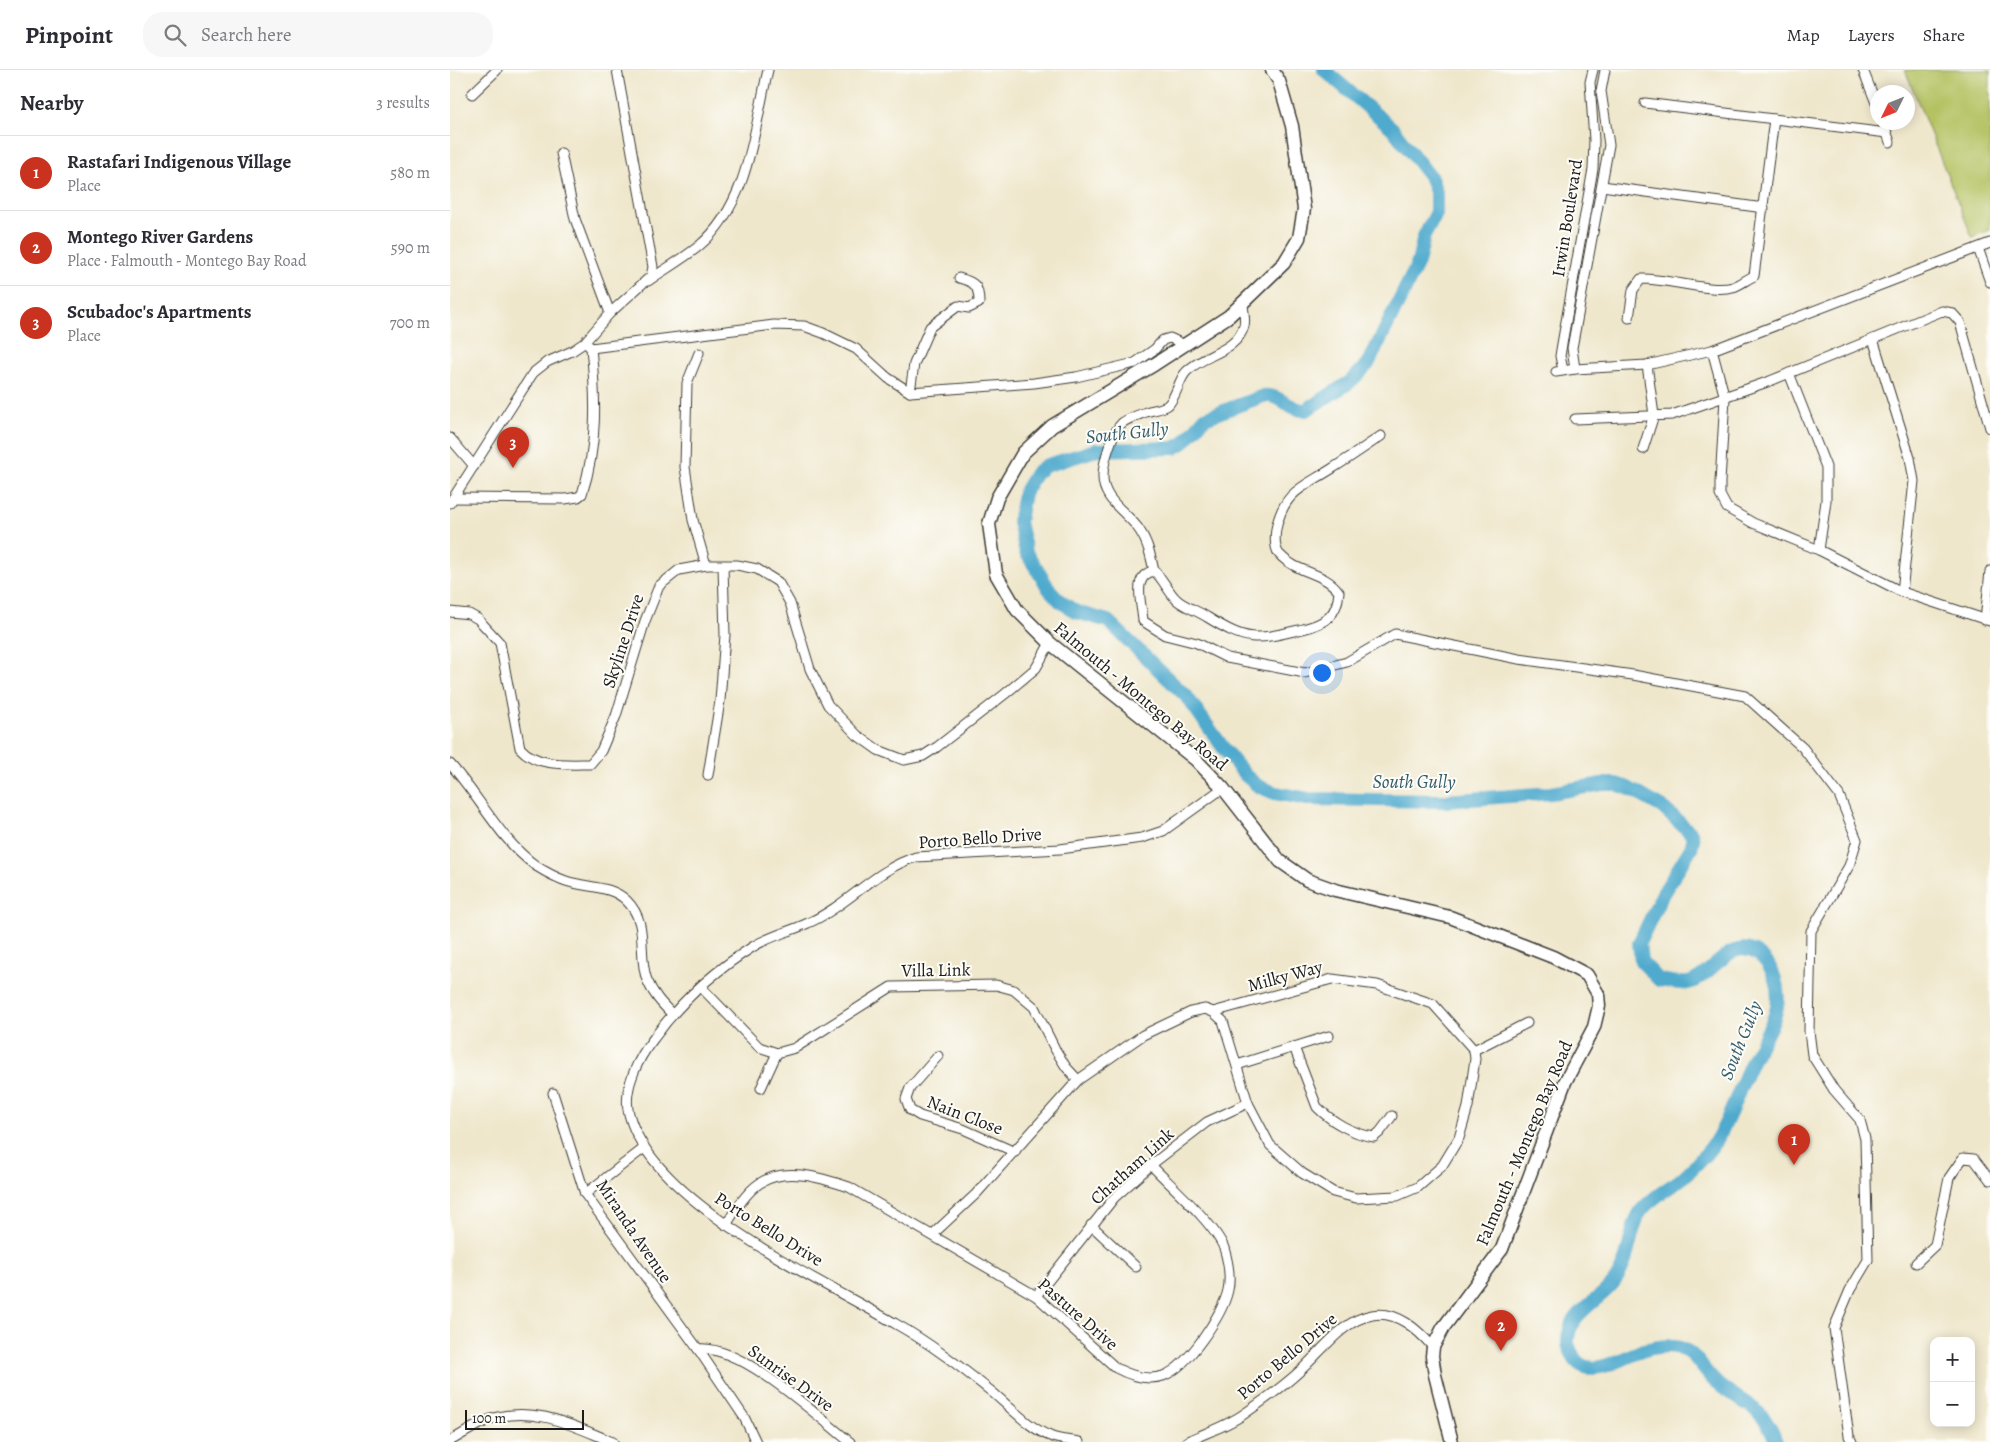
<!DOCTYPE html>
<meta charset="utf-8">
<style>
body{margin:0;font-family:Alegreya,serif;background:#f7f7f7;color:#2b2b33}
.controls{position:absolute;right:15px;bottom:15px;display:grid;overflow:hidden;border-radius:10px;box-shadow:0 2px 12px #0003}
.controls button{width:45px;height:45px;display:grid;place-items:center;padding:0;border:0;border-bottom:1px solid #e1e1e2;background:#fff;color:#2b2b33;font:25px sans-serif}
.compass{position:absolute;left:1420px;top:15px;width:45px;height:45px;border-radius:50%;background:#fff;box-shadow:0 2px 12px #0003;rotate:227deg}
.scale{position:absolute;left:15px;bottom:12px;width:119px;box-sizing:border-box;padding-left:5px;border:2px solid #1c1c1c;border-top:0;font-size:14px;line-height:18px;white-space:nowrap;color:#1c1c1c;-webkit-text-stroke:4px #fdfcf7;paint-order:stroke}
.you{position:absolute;left:871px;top:602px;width:18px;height:18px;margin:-12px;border:4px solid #fff;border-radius:50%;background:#1a73e8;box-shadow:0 0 0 8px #1a73e833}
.badge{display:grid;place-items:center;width:32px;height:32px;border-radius:50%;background:#c8321e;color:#fff;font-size:16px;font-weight:700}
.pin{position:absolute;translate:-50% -41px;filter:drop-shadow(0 1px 2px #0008)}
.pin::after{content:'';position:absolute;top:26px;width:18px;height:15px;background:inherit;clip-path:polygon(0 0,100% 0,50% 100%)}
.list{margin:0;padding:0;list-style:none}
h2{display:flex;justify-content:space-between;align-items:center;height:65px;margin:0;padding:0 20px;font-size:21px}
h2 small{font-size:16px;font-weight:400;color:#7c7c81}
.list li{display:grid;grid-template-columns:32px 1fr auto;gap:15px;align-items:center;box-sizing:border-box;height:75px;padding:0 20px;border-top:1px solid #e1e1e2}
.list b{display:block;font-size:19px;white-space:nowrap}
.list p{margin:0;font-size:16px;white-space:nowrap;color:#7c7c81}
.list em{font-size:16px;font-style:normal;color:#7c7c81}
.icon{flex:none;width:28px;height:28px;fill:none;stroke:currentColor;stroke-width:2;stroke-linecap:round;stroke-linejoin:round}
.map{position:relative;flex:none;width:1540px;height:1372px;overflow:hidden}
header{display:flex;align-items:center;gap:30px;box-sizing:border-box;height:70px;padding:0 25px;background:#fff;border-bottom:1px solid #e1e1e2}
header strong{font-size:24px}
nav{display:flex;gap:28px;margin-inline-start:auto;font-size:18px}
.search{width:350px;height:45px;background:#f7f7f7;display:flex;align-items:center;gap:12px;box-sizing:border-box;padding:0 18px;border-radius:20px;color:#7c7c81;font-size:19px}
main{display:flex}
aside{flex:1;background:#fff}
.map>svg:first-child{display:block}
</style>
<header>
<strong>Pinpoint</strong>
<div class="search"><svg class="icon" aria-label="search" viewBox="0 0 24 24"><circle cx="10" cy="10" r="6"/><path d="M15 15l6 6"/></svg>Search here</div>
<nav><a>Map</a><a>Layers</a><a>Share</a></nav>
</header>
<main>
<aside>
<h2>Nearby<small>3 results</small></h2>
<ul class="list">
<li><span class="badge">1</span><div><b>Rastafari Indigenous Village</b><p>Place</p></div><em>580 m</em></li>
<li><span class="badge">2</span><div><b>Montego River Gardens</b><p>Place · Falmouth - Montego Bay Road</p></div><em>590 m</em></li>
<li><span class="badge">3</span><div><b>Scubadoc's Apartments</b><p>Place</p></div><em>700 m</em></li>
</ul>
</aside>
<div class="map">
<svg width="1540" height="1372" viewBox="0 0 1540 1372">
<rect width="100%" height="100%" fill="#fdfcf7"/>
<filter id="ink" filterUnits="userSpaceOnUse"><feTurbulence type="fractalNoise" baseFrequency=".02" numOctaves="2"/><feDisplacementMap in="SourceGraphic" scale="10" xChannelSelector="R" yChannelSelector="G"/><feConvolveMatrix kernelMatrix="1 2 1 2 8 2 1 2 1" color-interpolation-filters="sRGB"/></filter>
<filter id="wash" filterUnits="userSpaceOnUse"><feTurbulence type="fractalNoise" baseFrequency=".0096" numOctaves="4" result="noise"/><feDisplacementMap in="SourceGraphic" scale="20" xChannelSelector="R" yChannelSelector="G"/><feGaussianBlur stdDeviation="1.12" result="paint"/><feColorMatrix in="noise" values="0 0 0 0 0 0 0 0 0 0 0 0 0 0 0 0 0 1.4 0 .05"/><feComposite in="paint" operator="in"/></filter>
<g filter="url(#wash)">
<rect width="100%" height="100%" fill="#efe7cc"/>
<polygon fill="#b5c264" stroke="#686f40" points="1455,0 1540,0 1540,160 1522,167"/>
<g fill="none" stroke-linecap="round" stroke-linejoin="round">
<path stroke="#50aace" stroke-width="14" d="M874 0 942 58 981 108 986 122V144L974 166 968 193 918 294 900 312 856 340C840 341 829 323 813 326L755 348 733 373 724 378 646 380 595 396 586 403 574 423 569 452 576 482 599 519 610 531 626 542 658 551 737 627 777 683 795 705 808 716 825 723 858 729 996 731 1101 723 1152 714H1166L1178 718 1212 737 1241 763 1243 770 1241 778 1212 825 1189 873 1191 891 1209 910C1218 911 1229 914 1238 913 1262 908 1279 865 1308 884 1324 895 1330 919 1327 937 1324 955 1310 974 1302 991 1287 1022 1278 1059 1255 1085 1247 1093 1239 1103 1231 1109 1218 1119 1201 1128 1191 1141 1179 1158 1181 1190 1164 1212 1149 1232 1116 1243 1118 1274 1119 1278 1122 1282 1123 1286 1136 1312 1173 1288 1191 1281 1200 1278 1215 1275 1225 1277 1246 1279 1252 1302 1268 1314 1294 1335 1315 1337 1326 1372"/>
</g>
</g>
<g filter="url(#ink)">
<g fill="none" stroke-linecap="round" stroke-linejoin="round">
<g stroke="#3c3a36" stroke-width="11">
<g id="street">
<polyline points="1413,0 1428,38"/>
<polyline points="22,24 47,0"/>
<polyline points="1195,33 1437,63"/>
<polyline points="1433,52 1440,72"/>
<polyline points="111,83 125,149 160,243"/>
<polyline points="1152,116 1314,138"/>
<polyline points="1528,178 1540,212"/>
<path d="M198 211C215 199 233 189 249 176 299 134 304 60 318 0"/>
<path d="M1179 248 1183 220 1191 209C1218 208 1259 223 1283 217 1290 215 1297 209 1304 206L1324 49"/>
<polyline points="1423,269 1460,388 1464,411 1452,522"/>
<polyline points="141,278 324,255 354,256 373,263 406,279 438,308 460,322 584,313 626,307 685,293 705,279 713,270 720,268 735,275"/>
<polyline points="1262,280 1275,328 1270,412 1270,425 1277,438 1303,453 1369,480 1452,522 1540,551"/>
<polyline points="249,283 237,313 235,397 243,450 256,495"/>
<polyline points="1125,299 1122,278 1159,75 1151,21 1155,0"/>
<polyline points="1113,300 1110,286 1112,274 1143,99 1144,70 1140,12 1143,0"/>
<polyline points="1106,302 1125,299 1197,295 1262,280 1540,173"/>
<polyline points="1339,303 1376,397 1376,431 1369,480"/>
<path d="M460 322 464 294 480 257 508 236 519 238 529 233C529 216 525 212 509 208"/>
<polyline points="1125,349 1222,345 1320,311 1492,241 1502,243 1510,252 1540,358"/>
<path d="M931 366C915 377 899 388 883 398 854 417 834 420 826 459 825 466 824 477 829 484 847 504 874 501 889 522 887 546 876 553 853 559 806 570 799 573 757 547 748 541 735 537 727 530 718 522 713 508 704 501 681 505 692 534 693 551L715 565 747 573 777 588 855 603 897 592 945 564 1069 589 1183 605 1295 626 1353 678 1389 725 1407 770 1399 796 1361 861 1359 961 1362 985 1384 1020 1410 1050 1415 1069 1418 1190 1400 1220 1384 1258 1399 1366 1402 1372"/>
<polyline points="0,368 24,396"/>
<polyline points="1193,379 1204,345 1197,295"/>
<path d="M3 428 115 429 128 427 132 424C148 376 146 326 141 278L138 275"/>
<polyline points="0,433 83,303 97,292 122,281 134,273 160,243 201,206 203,197 167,0"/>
<path d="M704 501C701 487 698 473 690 461 678 442 652 431 653 406 653 393 662 362 672 353 678 348 689 345 696 342 702 340 713 339 718 335 727 326 728 311 736 302 753 284 787 282 794 256 796 249 793 240 793 233"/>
<path d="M0 542 19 544 28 549 50 573 70 678C87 697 116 694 140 694L151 681 166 646 195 551 209 516 229 500 256 495H287L307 499 328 512 340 533 360 599 378 635 407 665 428 680 454 690 473 686 487 677 555 624 586 598 600 573"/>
<polyline points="1535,550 1540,501"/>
<path d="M0 694C30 727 49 769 86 796 94 801 107 808 116 811 137 818 161 815 177 831 200 854 187 884 197 910 203 924 211 933 222 944"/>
<polyline points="258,705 270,631 275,565 273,496"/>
<polyline points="251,917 309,977 327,983 345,978 441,917 546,915 564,920 584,937 605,979 616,997 628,1010"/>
<path d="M844 977 867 1037C882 1052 903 1064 924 1067L930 1062 942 1046"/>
<polyline points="1024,980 1077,953"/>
<polyline points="488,986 460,1018 456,1029 460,1040 470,1046 513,1059 565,1082"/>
<polyline points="787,995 879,966"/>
<polyline points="311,1018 327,983"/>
<polyline points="103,1023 135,1124 248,1279 294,1347 306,1372"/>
<polyline points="135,1124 193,1079"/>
<path d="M276 1155C285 1141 295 1123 310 1113 336 1096 372 1108 399 1117L586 1226 666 1298C681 1306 697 1311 713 1306 738 1297 773 1244 778 1220 781 1206 778 1191 774 1178 764 1153 721 1116 701 1095"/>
<polyline points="641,1155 686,1197"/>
<polyline points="482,1165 526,1124 628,1010 693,965 741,942 755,939 763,942 773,951 798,1033 820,1075 852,1103 883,1122 906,1128 947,1126 968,1117 992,1096 1009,1068 1018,1037 1025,989 1024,980 983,934 927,915 882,909 763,942"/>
<polyline points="1466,1193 1485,1175 1499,1108 1513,1088 1524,1089 1540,1110"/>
<polyline points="586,1226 664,1128 701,1095 757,1052 798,1033"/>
<path d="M248 1279C291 1274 367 1346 400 1372"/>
<path d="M0 1371C13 1364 27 1354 41 1349 85 1335 123 1356 163 1372"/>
<path d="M629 1372C619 1370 609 1370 600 1366 579 1358 559 1336 542 1322 512 1298 480 1273 446 1254 371 1210 202 1133 179 1044 172 1019 189 987 204 968 230 932 266 900 304 876 321 866 341 861 358 853 397 836 426 799 466 787L610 779 692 768 713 761 773 718"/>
<path d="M736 1372C755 1363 777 1356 794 1344 813 1331 834 1316 851 1300 872 1281 893 1250 922 1245 947 1240 968 1260 983 1277"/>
</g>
</g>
<g stroke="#3c3a36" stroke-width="15">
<polyline id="secondary" points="822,0 829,11 842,56 854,139 849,168 834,193 779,246 705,294 602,356 573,383 547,428 539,454 546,504 567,540 600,573 746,690 773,718 830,791 857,810 885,820 1000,847 1103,887 1137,905 1148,924 1149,936 1144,957 1115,1012 1052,1179 993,1258 983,1277 982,1286 985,1305 1002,1372"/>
</g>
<use href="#street" stroke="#fff" stroke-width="9"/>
<use href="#secondary" stroke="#fff" stroke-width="12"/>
</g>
</g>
<g text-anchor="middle" stroke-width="4" stroke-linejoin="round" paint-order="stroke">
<g font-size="18" fill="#1c1c1c" stroke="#fdfcf7">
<text transform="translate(1117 148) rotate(-81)" y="6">Irwin Boulevard</text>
<text transform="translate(173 571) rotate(-72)" y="6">Skyline Drive</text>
<text transform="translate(691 626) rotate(40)" y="6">Falmouth - Montego Bay Road</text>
<text transform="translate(530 768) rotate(-4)" y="6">Porto Bello Drive</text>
<text transform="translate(486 900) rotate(-1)" y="6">Villa Link</text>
<text transform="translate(835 906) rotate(-15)" y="6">Milky Way</text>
<text transform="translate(515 1045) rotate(21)" y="6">Nain Close</text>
<text transform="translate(1074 1073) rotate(-67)" y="6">Falmouth - Montego Bay Road</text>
<text transform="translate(682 1096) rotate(-42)" y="6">Chatham Link</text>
<text transform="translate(319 1159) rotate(32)" y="6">Porto Bello Drive</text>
<text transform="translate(184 1161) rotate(56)" y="6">Miranda Avenue</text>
<text transform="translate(628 1244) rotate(41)" y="6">Pasture Drive</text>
<text transform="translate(837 1286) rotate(-40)" y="6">Porto Bello Drive</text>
<text transform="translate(341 1308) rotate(36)" y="6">Sunrise Drive</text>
</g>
<g font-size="19" font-style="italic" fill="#335c6c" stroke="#fdfcf7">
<text transform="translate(677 362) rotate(-6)" y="7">South Gully</text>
<text x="964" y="718">South Gully</text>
<text transform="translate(1290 970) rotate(-68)" y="7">South Gully</text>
</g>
</g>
</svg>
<div class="controls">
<button>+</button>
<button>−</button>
</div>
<svg class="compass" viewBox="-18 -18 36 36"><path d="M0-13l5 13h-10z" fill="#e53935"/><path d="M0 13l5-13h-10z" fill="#7c7c81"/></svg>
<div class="scale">100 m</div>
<div class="you"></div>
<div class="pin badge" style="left:1344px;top:1095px">1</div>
<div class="pin badge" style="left:1051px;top:1281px">2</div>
<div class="pin badge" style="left:63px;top:398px">3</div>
</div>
</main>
